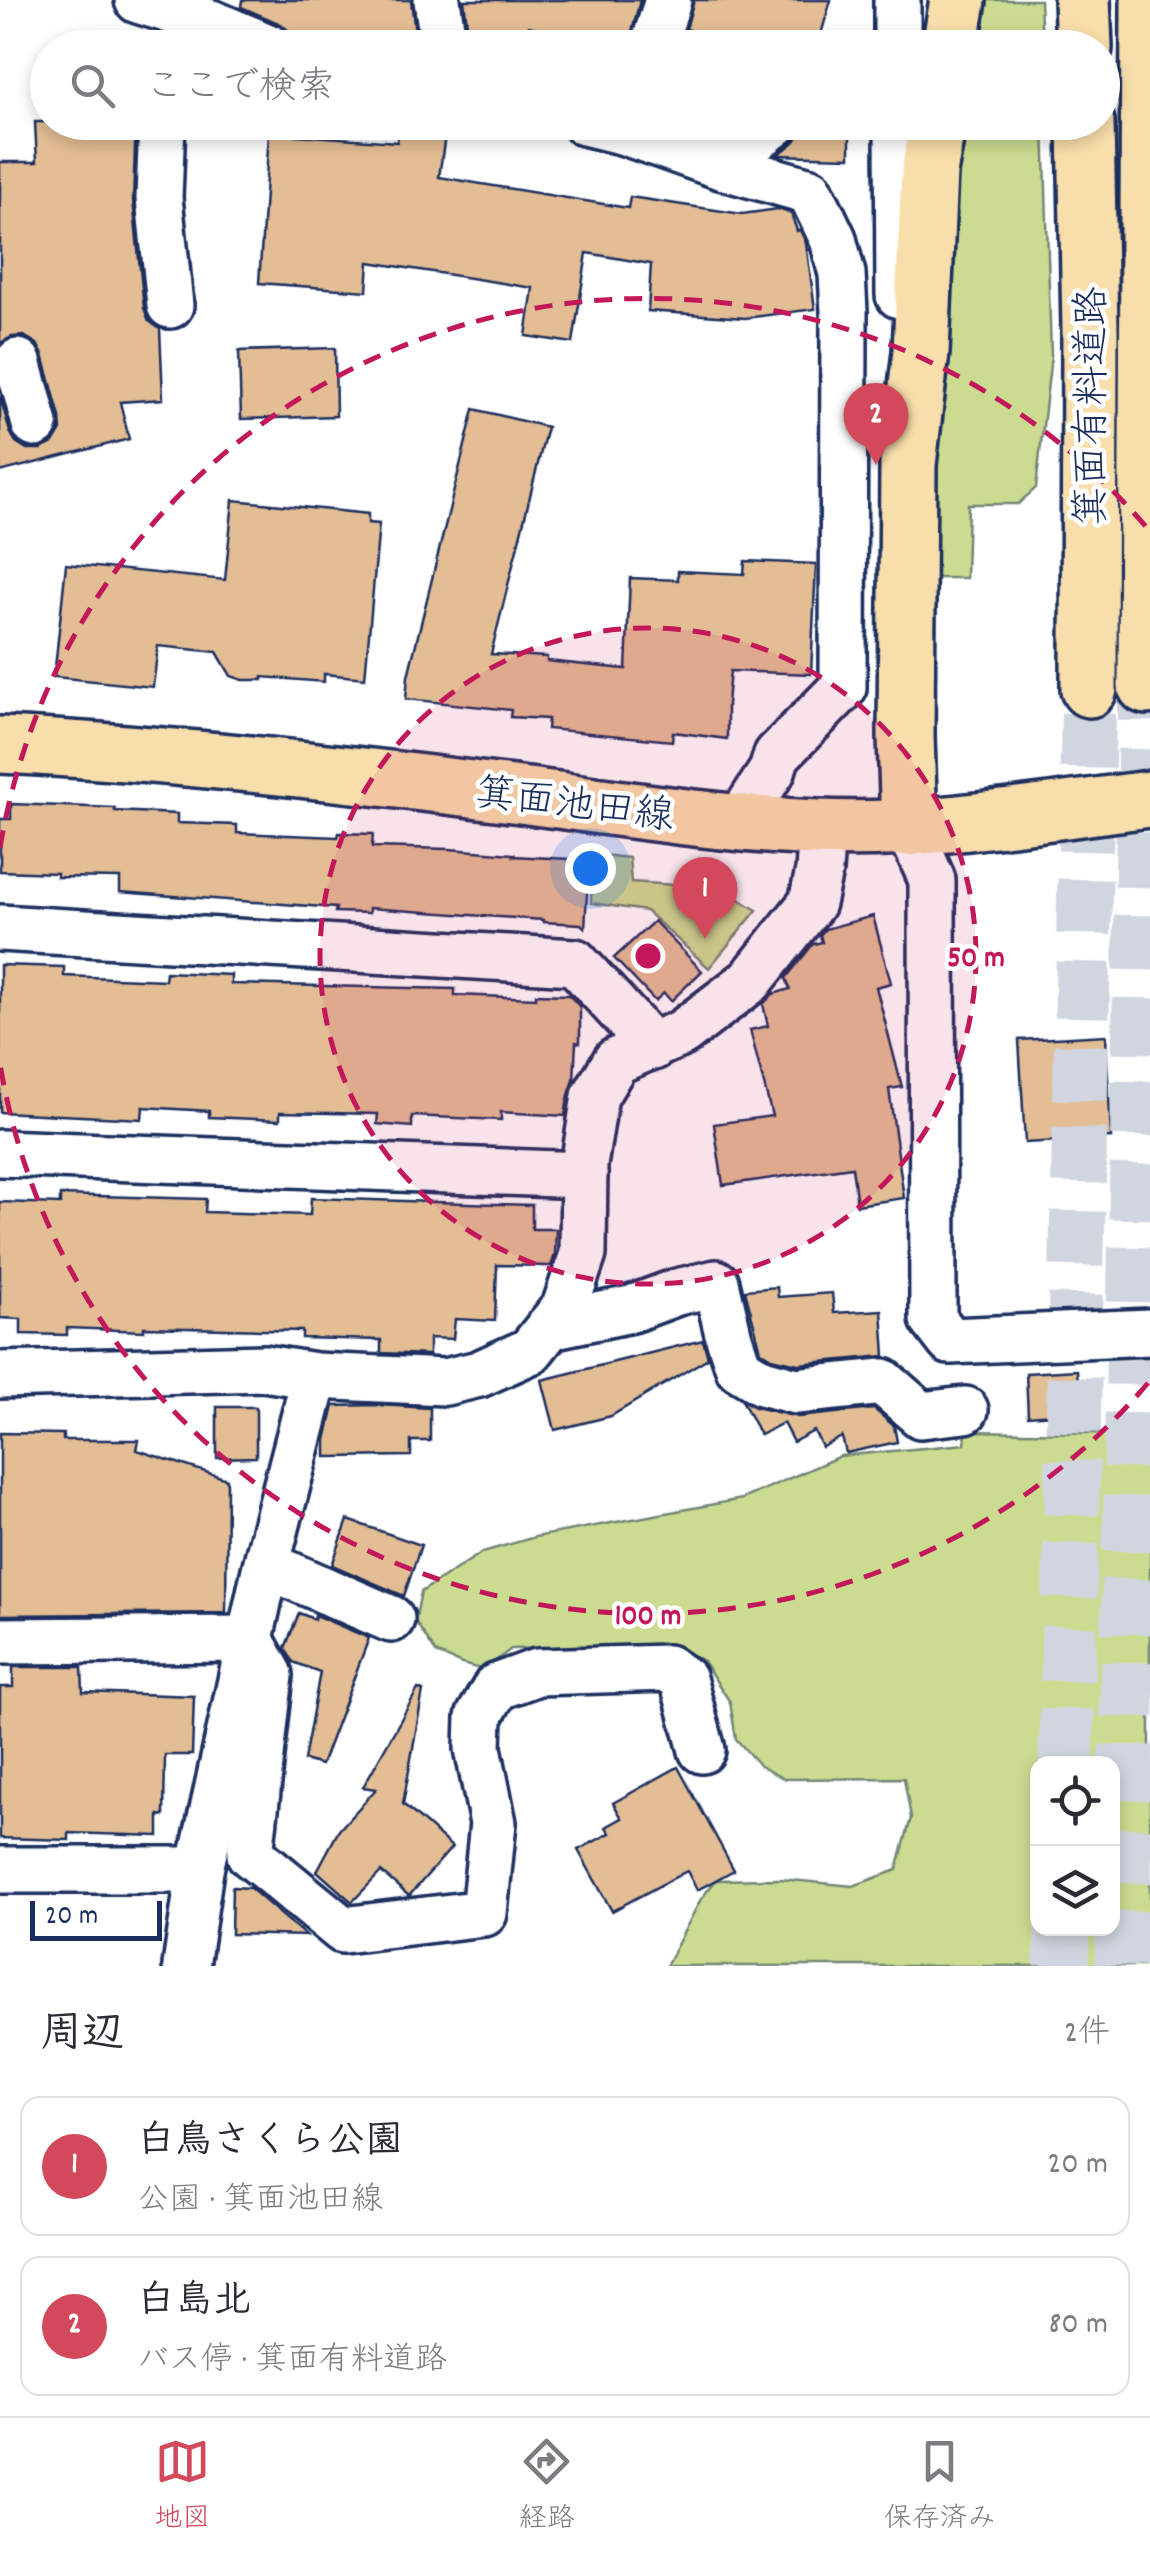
<!DOCTYPE html>
<html lang="ja">
<meta charset="utf-8">
<style>
body{margin:0;font-family:Dekko,"Klee One",sans-serif;background:#f2f2f3;color:#2b2b33}
.controls{position:absolute;right:30px;bottom:30px;display:grid;overflow:hidden;border-radius:20px;box-shadow:0 5px 15px #0003}
.controls button{width:90px;height:90px;display:grid;place-items:center;padding:0;border:0;border-bottom:2px solid #e1e1e2;background:#fff;color:#2b2b33;font:50px sans-serif}
.scale{position:absolute;left:30px;bottom:25px;width:132px;box-sizing:border-box;padding-left:10px;border:5px solid #1b2f5e;border-top:0;font-size:28px;line-height:35px;white-space:nowrap;color:#1b2f5e;-webkit-text-stroke:8px #fff;paint-order:stroke}
.you{position:absolute;left:590px;top:868px;width:35px;height:35px;margin:-25px;border:8px solid #fff;border-radius:50%;background:#1a73e8;box-shadow:0 0 0 15px #1a73e833}
.badge{display:grid;place-items:center;width:65px;height:65px;border-radius:50%;background:#d1495b;color:#fff;font-size:32px;font-weight:700}
.pin{position:absolute;translate:-50% -82px;filter:drop-shadow(0 2px 5px #0008)}
.pin::after{content:'';position:absolute;top:52px;width:35px;height:30px;background:inherit;clip-path:polygon(0 0,100% 0,50% 100%)}
.list{margin:0;padding:0;list-style:none}
h2{display:flex;justify-content:space-between;align-items:center;height:130px;margin:0;padding:0 40px;font-size:42px}
h2 small{font-size:32px;font-weight:400;color:#7c7c81}
.list li{display:grid;grid-template-columns:65px 1fr auto;gap:30px;align-items:center;box-sizing:border-box;height:140px;margin:0 20px 20px;padding:0 20px;border:2px solid #e1e1e2;border-radius:20px}
.list b{display:block;font-size:38px;white-space:nowrap}
.list p{margin:0;font-size:32px;white-space:nowrap;color:#7c7c81}
.list em{font-size:32px;font-style:normal;color:#7c7c81}
.icon{flex:none;width:55px;height:55px;fill:none;stroke:currentColor;stroke-width:2;stroke-linecap:round;stroke-linejoin:round}
.map{position:relative;flex:none;width:1150px;height:1966px;overflow:hidden}
.search{position:absolute;background:#fff;box-shadow:0 5px 15px #0003;left:30px;right:30px;top:30px;height:110px;display:flex;align-items:center;gap:25px;box-sizing:border-box;padding:0 35px;border-radius:55px;color:#7c7c81;font-size:38px}
.sheet{height:450px;background:#fff}
nav{display:flex;justify-content:space-around;align-items:center;box-sizing:border-box;height:140px;border-top:2px solid #e1e1e2;background:#fff;font-size:28px;color:#7c7c81}
nav a{display:grid;justify-items:center;gap:5px}
nav .on{color:#d1495b}
.map>svg:first-child{display:block}
</style>
<div class="map">
<svg width="1150" height="1966" viewBox="0 0 1150 1966">
<rect width="100%" height="100%" fill="#fff"/>
<filter id="ink" filterUnits="userSpaceOnUse"><feTurbulence type="fractalNoise" baseFrequency=".01" numOctaves="2"/><feDisplacementMap in="SourceGraphic" scale="20" xChannelSelector="R" yChannelSelector="G"/><feConvolveMatrix kernelMatrix="1 2 1 2 8 2 1 2 1" color-interpolation-filters="sRGB"/></filter>
<g filter="url(#ink)">
<g fill="#cbdc90" stroke="#738677" stroke-width="2.5" fill-rule="evenodd">
<polygon points="971,0 1040,0 1042,47 963,48"/>
<polygon points="953,123 1044,123 1051,356 1036,488 1018,504 968,504 966,578 937,578 933,342"/>
<polygon points="592,854 629,858 631,882 720,888 757,910 709,968 646,911 591,903"/>
<path d="M966 1431 1150 1434V1966H666L701 1899 716 1880 780 1879 853 1886 897 1870 911 1818 904 1778 784 1779 760 1766 736 1739 730 1702 703 1661 670 1644 511 1649 484 1670 462 1664 436 1653 415 1621 421 1592 483 1552 535 1537 742 1499 840 1456 965 1444ZM1038 1764H1112V1928H1038Z"/>
</g>
<g fill="#e3bd94" stroke="#1b2f5e" stroke-width="2.5">
<polygon points="242,0 411,0 417,48 347,48 296,44 290,32 281,24 241,7"/>
<polygon points="464,0 640,0 628,48 607,48 529,26 523,48 518,48 468,33"/>
<polygon points="694,0 831,0 817,48 745,48 686,29"/>
<polygon points="35,122 136,122 133,200 144,308 149,321 160,329 163,399 120,402 129,439 0,472 0,396 10,432 16,442 27,449 41,449 53,443 61,430 60,417 43,355 37,344 24,336 12,337 0,343 0,162 37,162"/>
<polygon points="400,122 447,122 439,177 628,208 630,197 742,214 778,209 791,213 797,231 800,230 806,243 815,309 745,318 648,311 651,264 587,253 573,343 526,336 533,288 369,262 367,291 259,283 269,133 397,142"/>
<polygon points="803,122 850,122 850,157 778,155 794,142 801,133"/>
<polygon points="335,348 336,416 241,419 239,351"/>
<polygon points="474,409 547,427 491,654 547,657 547,661 626,669 630,578 678,580 678,571 744,574 745,561 816,564 811,674 730,671 727,704 727,739 673,732 672,741 547,729 548,719 510,717 511,710 406,699 408,676"/>
<polygon points="233,500 368,514 368,523 379,524 365,678 324,674 324,682 263,677 263,680 243,680 231,676 217,652 158,646 153,687 54,677 66,564 225,580"/>
<polygon points="11,804 115,808 115,811 177,814 177,823 237,825 237,833 338,837 339,833 373,834 372,847 449,849 514,854 513,856 589,860 585,928 581,924 543,922 543,920 369,908 369,913 335,912 336,908 120,892 120,878 57,877 57,873 0,871 0,819 11,819"/>
<polygon points="873,916 891,983 876,987 902,1087 889,1089 904,1198 857,1205 852,1167 723,1185 714,1124 772,1116 750,1030 768,1026 763,1004 773,994 790,989 786,978 813,944 822,942 820,935 825,929"/>
<polygon points="654,921 702,971 671,1001 664,993 655,1001 614,958"/>
<polygon points="0,965 64,967 64,976 165,980 166,972 231,975 231,984 455,989 455,995 536,998 536,994 569,995 580,1007 580,1043 576,1042 574,1080 568,1098 565,1116 501,1112 501,1120 412,1116 412,1127 377,1124 378,1114 280,1112 280,1120 209,1117 209,1111 143,1107 142,1119 0,1112"/>
<polygon points="1106,1035 1111,1138 1025,1143 1019,1040"/>
<polygon points="60,1195 206,1199 205,1212 310,1215 311,1198 532,1205 532,1229 556,1229 555,1255 551,1266 497,1265 495,1321 455,1319 453,1339 429,1338 429,1355 381,1353 381,1340 302,1338 302,1331 144,1327 144,1331 67,1328 67,1335 21,1334 21,1319 0,1318 0,1202 60,1204"/>
<polygon points="777,1287 778,1297 832,1293 834,1313 882,1310 885,1356 798,1364 772,1358 761,1351 745,1290"/>
<polygon points="703,1340 708,1358 611,1416 555,1430 542,1380"/>
<polygon points="1077,1370 1080,1412 1028,1416 1026,1373"/>
<polygon points="742,1400 755,1407 798,1417 874,1409 894,1426 897,1442 846,1453 842,1437 822,1447 814,1431 793,1442 783,1423 760,1435"/>
<polygon points="378,1405 430,1408 430,1441 411,1441 411,1456 326,1457 326,1440 334,1406"/>
<polygon points="217,1407 256,1407 256,1457 217,1458"/>
<polygon points="0,1433 63,1434 63,1440 139,1440 137,1450 227,1479 226,1613 0,1615"/>
<polygon points="348,1520 421,1545 404,1596 332,1565"/>
<polygon points="299,1613 314,1619 315,1615 369,1638 321,1765 304,1760 320,1672 293,1662 285,1648"/>
<polygon points="13,1667 82,1667 83,1692 194,1696 192,1755 165,1755 164,1816 159,1815 159,1836 69,1833 69,1840 0,1838 0,1687 13,1687"/>
<polygon points="418,1689 423,1691 403,1804 452,1847 409,1896 381,1872 352,1902 317,1871 339,1830 376,1789 363,1787"/>
<polygon points="678,1767 734,1870 697,1890 687,1871 612,1911 578,1850 610,1833 606,1827 622,1818 613,1803"/>
<polygon points="232,1887 250,1888 306,1936 231,1934"/>
</g>
<g fill="none" stroke-linecap="round" stroke-linejoin="round">
<g stroke="#d1d5df" stroke-width="55" stroke-dasharray="55 28" stroke-linecap="butt">
<polyline points="1066,1764 1089,689"/>
<polyline points="1061,1966 1062,1928"/>
<polyline points="1122,1966 1146,686"/>
</g>
<g stroke="#1b2f5e" stroke-width="52">
<g id="street">
<polyline points="138,0 211,23 270,48"/>
<polyline points="437,0 444,48"/>
<polyline points="653,48 668,0"/>
<polyline points="897,48 897,0"/>
<polyline points="162,122 159,198 170,305"/>
<polyline points="584,122 625,132 721,166 777,122"/>
<polyline points="898,122 899,295"/>
<polyline points="721,166 810,191 833,239 842,274 844,312 843,688 777,755 772,771 739,822"/>
<polyline points="18,362 35,424"/>
<polyline points="909,828 932,880 933,1319 950,1341 1150,1332"/>
<polyline points="0,928 575,962 653,1047"/>
<polyline points="0,1153 584,1175"/>
<polyline points="550,1326 631,1309 677,1292 716,1283 729,1338 739,1368 762,1382 796,1391 883,1382 921,1415 965,1410"/>
<polyline points="0,1375 264,1368 315,1376 445,1382 479,1374 530,1351 565,1307 583,1254 584,1165 595,1096 616,1061 682,1033 750,981 812,903 819,871 822,829"/>
<polyline points="267,1565 391,1619"/>
<polyline points="0,1641 250,1639 270,1675 250,1854 343,1930 484,1913 493,1823 478,1748 479,1717 496,1687 537,1672 667,1668 683,1679 702,1750"/>
<polyline points="0,1870 200,1870"/>
<polyline points="186,1966 200,1870 265,1570 315,1376"/>
</g>
</g>
<g stroke="#1b2f5e" stroke-width="62">
<path id="primary" d="M0 745C166 753 331 771 496 792 603 805 711 824 819 828 929 833 1041 812 1150 799"/>
</g>
<g stroke="#1b2f5e" stroke-width="62">
<g id="highway">
<polyline points="1082,0 1084,48"/>
<polyline points="950,48 958,0"/>
<polyline points="1086,122 1090,331 1089,689"/>
<polyline points="1146,686 1149,0"/>
<polyline points="909,828 906,736 908,464 921,352 929,172 938,122"/>
</g>
</g>
<use href="#street" stroke="#fff" stroke-width="45"/>
<use href="#primary" stroke="#f8deab" stroke-width="55"/>
<use href="#highway" stroke="#f8deab" stroke-width="55"/>
</g>
</g>
<circle cx="648" cy="956" r="328" fill="#c2185b" fill-opacity=".12"/>
<g fill="none" stroke="#c2185b" stroke-width="5" stroke-dasharray="18 12">
<circle cx="648" cy="956" r="328"/>
<path d="M1148 1383A657 657 0 0 1 0 1064M0 848A657 657 0 0 1 1148 529"/>
</g>
<g text-anchor="middle" stroke-width="9" stroke-linejoin="round" paint-order="stroke">
<g font-size="40" fill="#1b2f5e" stroke="#fff">
<text transform="translate(1089 406) rotate(-90)" y="14">箕面有料道路</text>
<text transform="translate(575 802) rotate(7)" y="14">箕面池田線</text>
</g>
</g>
<circle cx="648" cy="956" r="15" fill="#c2185b" stroke="#fff" stroke-width="5"/>
<g font-size="30" text-anchor="middle" font-weight="bold" fill="#c2185b" stroke="#fff" stroke-width="9" stroke-linejoin="round" paint-order="stroke">
<text x="976" y="966">50 m</text>
<text x="648" y="1624">100 m</text>
</g>
</svg>
<div class="controls">
<button><svg class="icon" aria-label="locate" viewBox="0 0 24 24"><circle cx="12" cy="12" r="6"/><path d="M12 2v4M12 18v4M2 12h4M18 12h4"/></svg></button>
<button><svg class="icon" aria-label="layers" viewBox="0 0 24 24"><path d="M12 4l9 5-9 5-9-5zM3 14l9 5 9-5"/></svg></button>
</div>
<div class="scale">20 m</div>
<div class="you"></div>
<div class="pin badge" style="left:705px;top:939px">1</div>
<div class="pin badge" style="left:876px;top:465px">2</div>
<div class="search"><svg class="icon" aria-label="search" viewBox="0 0 24 24"><circle cx="10" cy="10" r="6"/><path d="M15 15l6 6"/></svg>ここで検索</div>
</div>
<section class="sheet">
<h2>周辺<small>2件</small></h2>
<ul class="list">
<li><span class="badge">1</span><div><b>白鳥さくら公園</b><p>公園 · 箕面池田線</p></div><em>20 m</em></li>
<li><span class="badge">2</span><div><b>白島北</b><p>バス停 · 箕面有料道路</p></div><em>80 m</em></li>
</ul>
</section>
<nav>
<a class="on"><svg class="icon" aria-label="map" viewBox="0 0 24 24"><path d="M3 6l6-2 6 2 6-2v14l-6 2-6-2-6 2zM9 4v14M15 6v14"/></svg>地図</a>
<a><svg class="icon" aria-label="directions" viewBox="0 0 24 24"><path d="M12 3l9 9-9 9-9-9zM9 14v-3h6M13 9l2 2-2 2"/></svg>経路</a>
<a><svg class="icon" aria-label="saved" viewBox="0 0 24 24"><path d="M7 4h10v16l-5-4-5 4z"/></svg>保存済み</a>
</nav>
